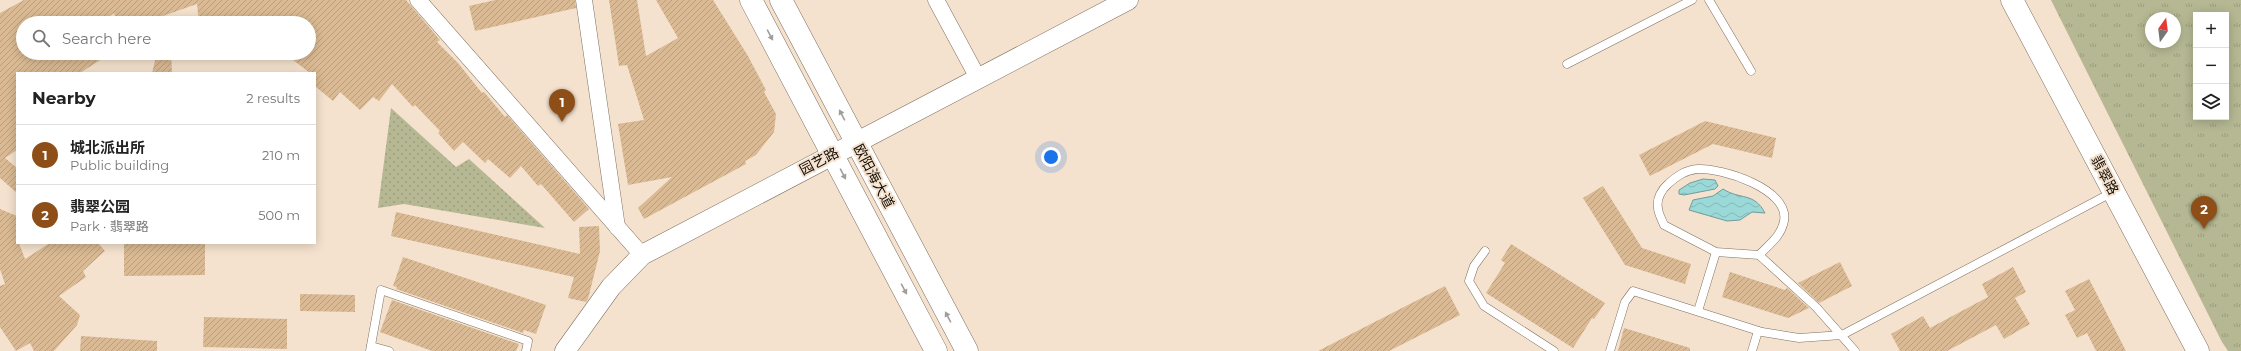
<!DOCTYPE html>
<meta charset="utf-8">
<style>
body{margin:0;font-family:Montserrat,"Noto Sans SC",sans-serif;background:#f6f6f6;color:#222}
.controls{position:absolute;right:12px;top:12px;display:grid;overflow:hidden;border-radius:0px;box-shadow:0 2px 10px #0003}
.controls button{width:36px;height:36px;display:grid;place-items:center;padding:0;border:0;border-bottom:1px solid #e0e0e0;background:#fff;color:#222;font:20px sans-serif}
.compass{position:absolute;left:2145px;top:12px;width:36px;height:36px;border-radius:50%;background:#fff;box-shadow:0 2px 10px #0003;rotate:14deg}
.you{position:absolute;left:1051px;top:157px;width:14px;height:14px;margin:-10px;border:3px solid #fff;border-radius:50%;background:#1a73e8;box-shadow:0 0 0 6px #1a73e833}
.badge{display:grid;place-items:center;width:26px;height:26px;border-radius:50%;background:#8e4e17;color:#fff;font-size:13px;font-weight:700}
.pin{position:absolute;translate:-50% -33px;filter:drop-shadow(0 1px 2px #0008)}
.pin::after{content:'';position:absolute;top:21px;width:14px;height:12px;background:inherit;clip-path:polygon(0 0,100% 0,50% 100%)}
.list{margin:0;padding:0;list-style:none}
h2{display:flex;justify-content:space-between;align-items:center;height:52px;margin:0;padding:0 16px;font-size:17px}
h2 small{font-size:13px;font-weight:400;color:#767676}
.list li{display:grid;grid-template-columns:26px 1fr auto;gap:12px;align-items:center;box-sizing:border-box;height:60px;padding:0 16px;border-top:1px solid #e0e0e0}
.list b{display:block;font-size:15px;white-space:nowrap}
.list p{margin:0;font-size:13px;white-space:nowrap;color:#767676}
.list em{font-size:13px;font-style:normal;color:#767676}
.icon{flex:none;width:22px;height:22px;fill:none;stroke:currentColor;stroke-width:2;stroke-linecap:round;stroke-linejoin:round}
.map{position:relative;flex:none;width:2241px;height:351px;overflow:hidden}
.search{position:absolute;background:#fff;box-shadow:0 2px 10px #0003;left:16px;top:16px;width:300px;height:44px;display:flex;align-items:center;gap:10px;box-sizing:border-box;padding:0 14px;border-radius:22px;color:#767676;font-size:15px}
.panel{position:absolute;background:#fff;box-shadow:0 2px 10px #0003;left:16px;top:72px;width:300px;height:172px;border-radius:0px}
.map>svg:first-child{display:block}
</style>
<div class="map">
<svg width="2241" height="351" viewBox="0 0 2241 351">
<defs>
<pattern id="grass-dots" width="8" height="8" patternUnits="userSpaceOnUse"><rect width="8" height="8" fill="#b5b892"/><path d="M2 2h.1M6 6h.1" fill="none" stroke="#9b9d7c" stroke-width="1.8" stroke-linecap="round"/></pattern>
<pattern id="park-tufts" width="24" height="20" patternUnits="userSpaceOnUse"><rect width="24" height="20" fill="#b5b892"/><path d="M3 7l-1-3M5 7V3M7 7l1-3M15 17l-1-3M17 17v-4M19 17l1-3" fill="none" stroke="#9b9d7c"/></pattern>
<pattern id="water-waves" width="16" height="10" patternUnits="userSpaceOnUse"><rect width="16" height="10" fill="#9bd8d8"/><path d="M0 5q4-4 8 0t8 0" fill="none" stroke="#84b8b8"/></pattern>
<pattern id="building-hatch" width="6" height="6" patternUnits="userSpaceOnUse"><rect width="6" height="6" fill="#d9ba94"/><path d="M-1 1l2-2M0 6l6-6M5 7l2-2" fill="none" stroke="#b99f7e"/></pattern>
</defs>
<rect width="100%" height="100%" fill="#f4e2ce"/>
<polygon fill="url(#grass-dots)" points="391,108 456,167 469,159 545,228 404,204 378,208"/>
<path fill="url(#park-tufts)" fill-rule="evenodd" d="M2051 0H2241V351H2228L2222 342ZM2196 15H2226V117H2196ZM2151 18H2175V42H2151Z"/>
<g fill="url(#water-waves)" stroke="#729b99">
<polygon points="1703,179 1715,180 1718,186 1715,189 1684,195 1679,194 1679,190 1690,183"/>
<path d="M1723 189C1740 200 1754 192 1765 213L1752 212 1740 220 1727 221 1689 210 1693 200 1713 196Z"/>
</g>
<g fill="url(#building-hatch)">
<polygon points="24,0 406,0 440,40 437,42 458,63 482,93 484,92 505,117 507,115 589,209 574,222 541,184 538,186 521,166 510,178 488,159 485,163 463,142 454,151 438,133 440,131 415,105 413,107 392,84 379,101 373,97 360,110 340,92 333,101 315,86 315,73 310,73 284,53 309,53 309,23 199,23 197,4 143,23 117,23 114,13 100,23 23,23 23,53 53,53 56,58 64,53 111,53 80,73 17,73 17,150 5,158 17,168 17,193 0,178 0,13"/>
<polygon points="495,0 575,0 576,8 475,31 469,6"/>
<polygon points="609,0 637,0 646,56 678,38 656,0 713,0 748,56 766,90 764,92 776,114 774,132 756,155 745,161 746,164 644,219 638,208 672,177 628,185 618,124 644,120 627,65 619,66"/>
<polygon points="157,53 171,53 172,73 152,73"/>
<polygon points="1705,121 1776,138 1772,158 1713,144 1650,176 1639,155"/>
<polygon points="1603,186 1642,248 1691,264 1685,284 1625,265 1583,198"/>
<polygon points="0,209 17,216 17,243 19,243 25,259 50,243 98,243 105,251 83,271 86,277 59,296 80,315 77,325 54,351 34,351 30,343 16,351 0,327 0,286 5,284 0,269"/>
<polygon points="396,212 580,254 579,227 599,226 600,251 588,299 586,302 568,298 574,277 391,236"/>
<polygon points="124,243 205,243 205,275 124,276"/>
<polygon points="1511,244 1605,303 1594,319 1592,318 1573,348 1486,293 1505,263 1501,260"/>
<polygon points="403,257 546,305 536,334 524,330 523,333 396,289 397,287 393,286"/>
<polygon points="1840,262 1852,286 1819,303 1798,283"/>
<polygon points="2013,267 2026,292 2015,298 2030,324 2004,339 1996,325 1947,351 1900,351 1891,334 1923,316 1930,328 1988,297 1982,284"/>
<polygon points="1730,272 1785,290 1787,288 1809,308 1788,318 1722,297"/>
<polygon points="2089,279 2126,351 2096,351 2087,333 2077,338 2065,315 2075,310 2065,291"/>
<polygon points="1445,286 1460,315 1389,351 1318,351"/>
<polygon points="300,294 355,295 355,312 300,311"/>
<polygon points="392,300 519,344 516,351 432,351 380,332"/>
<polygon points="204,317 287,319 287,349 203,347"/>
<polygon points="1624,328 1690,348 1690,351 1618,351"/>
<polygon points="81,336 157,341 157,351 80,351"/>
</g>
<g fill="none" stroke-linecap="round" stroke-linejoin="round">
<g stroke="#7e6f5d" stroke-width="9">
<g id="service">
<polyline points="1709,0 1751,71"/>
<polyline points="1567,64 1692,0"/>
<polyline points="1485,251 1474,266 1469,281 1484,306 1554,351"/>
<path d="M1759 255C1770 244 1781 236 1784 221 1790 189 1722 168 1698 169 1685 170 1677 176 1668 184 1662 189 1656 199 1658 208 1658 213 1662 220 1664 225L1716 252 1759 255 1816 307 1855 351"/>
<polyline points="1698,311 1716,252"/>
<polyline points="371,346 389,351"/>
<polyline points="370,351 381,290 528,341 526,351"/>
<polyline points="1610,351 1625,302 1633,291 1762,332 1799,338 1842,335 2113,192"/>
<polyline points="1752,351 1758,331"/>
</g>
</g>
<g stroke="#7e6f5d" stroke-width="17">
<g id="minor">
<polyline points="418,0 642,255"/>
<polyline points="584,0 617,227"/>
<polyline points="936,0 978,78"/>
</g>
</g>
<g stroke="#7e6f5d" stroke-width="21">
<polyline id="tertiary" points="565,351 611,287 642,255 1128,0"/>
</g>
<g stroke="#7e6f5d" stroke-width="23">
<polyline id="secondary" points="2012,0 2198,351"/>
</g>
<g stroke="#7e6f5d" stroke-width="23">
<g id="primary">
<polyline points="751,0 936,351"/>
<polyline points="781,0 967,351"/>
</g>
</g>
<use href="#service" stroke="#fff" stroke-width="8"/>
<use href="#minor" stroke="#fff" stroke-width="16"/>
<use href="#tertiary" stroke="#fff" stroke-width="20"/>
<use href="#secondary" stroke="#fff" stroke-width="22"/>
<use href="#primary" stroke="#fff" stroke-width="22"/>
</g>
<defs><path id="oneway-solid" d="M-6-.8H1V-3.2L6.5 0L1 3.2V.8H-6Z"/></defs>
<g fill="#a09e9b">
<use href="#oneway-solid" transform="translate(770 35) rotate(62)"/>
<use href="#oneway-solid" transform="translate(842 115) rotate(-118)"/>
<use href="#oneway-solid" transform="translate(843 174) rotate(62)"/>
<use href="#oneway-solid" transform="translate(904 289) rotate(62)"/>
<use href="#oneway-solid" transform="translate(948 317) rotate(-118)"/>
</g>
<g text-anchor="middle" stroke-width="4" stroke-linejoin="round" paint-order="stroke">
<g font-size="14" fill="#120c06" stroke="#f4e2ce">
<text transform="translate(819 161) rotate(-28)" y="5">园艺路</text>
<text transform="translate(2105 175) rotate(62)" y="5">翡翠路</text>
<text transform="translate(874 176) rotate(62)" y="5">欧阳海大道</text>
</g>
</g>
</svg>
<div class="controls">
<button>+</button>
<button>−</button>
<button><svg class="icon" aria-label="layers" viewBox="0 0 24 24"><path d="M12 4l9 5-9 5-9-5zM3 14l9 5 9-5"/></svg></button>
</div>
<svg class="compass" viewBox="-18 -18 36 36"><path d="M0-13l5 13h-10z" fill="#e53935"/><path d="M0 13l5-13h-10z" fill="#767676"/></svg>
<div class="you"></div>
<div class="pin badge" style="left:562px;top:122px">1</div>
<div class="pin badge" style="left:2204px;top:229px">2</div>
<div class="search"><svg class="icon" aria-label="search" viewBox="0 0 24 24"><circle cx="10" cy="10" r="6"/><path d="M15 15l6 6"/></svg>Search here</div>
<section class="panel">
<h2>Nearby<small>2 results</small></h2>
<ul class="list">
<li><span class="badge">1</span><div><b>城北派出所</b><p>Public building</p></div><em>210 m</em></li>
<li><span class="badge">2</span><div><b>翡翠公园</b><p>Park · 翡翠路</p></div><em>500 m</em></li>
</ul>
</section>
</div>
